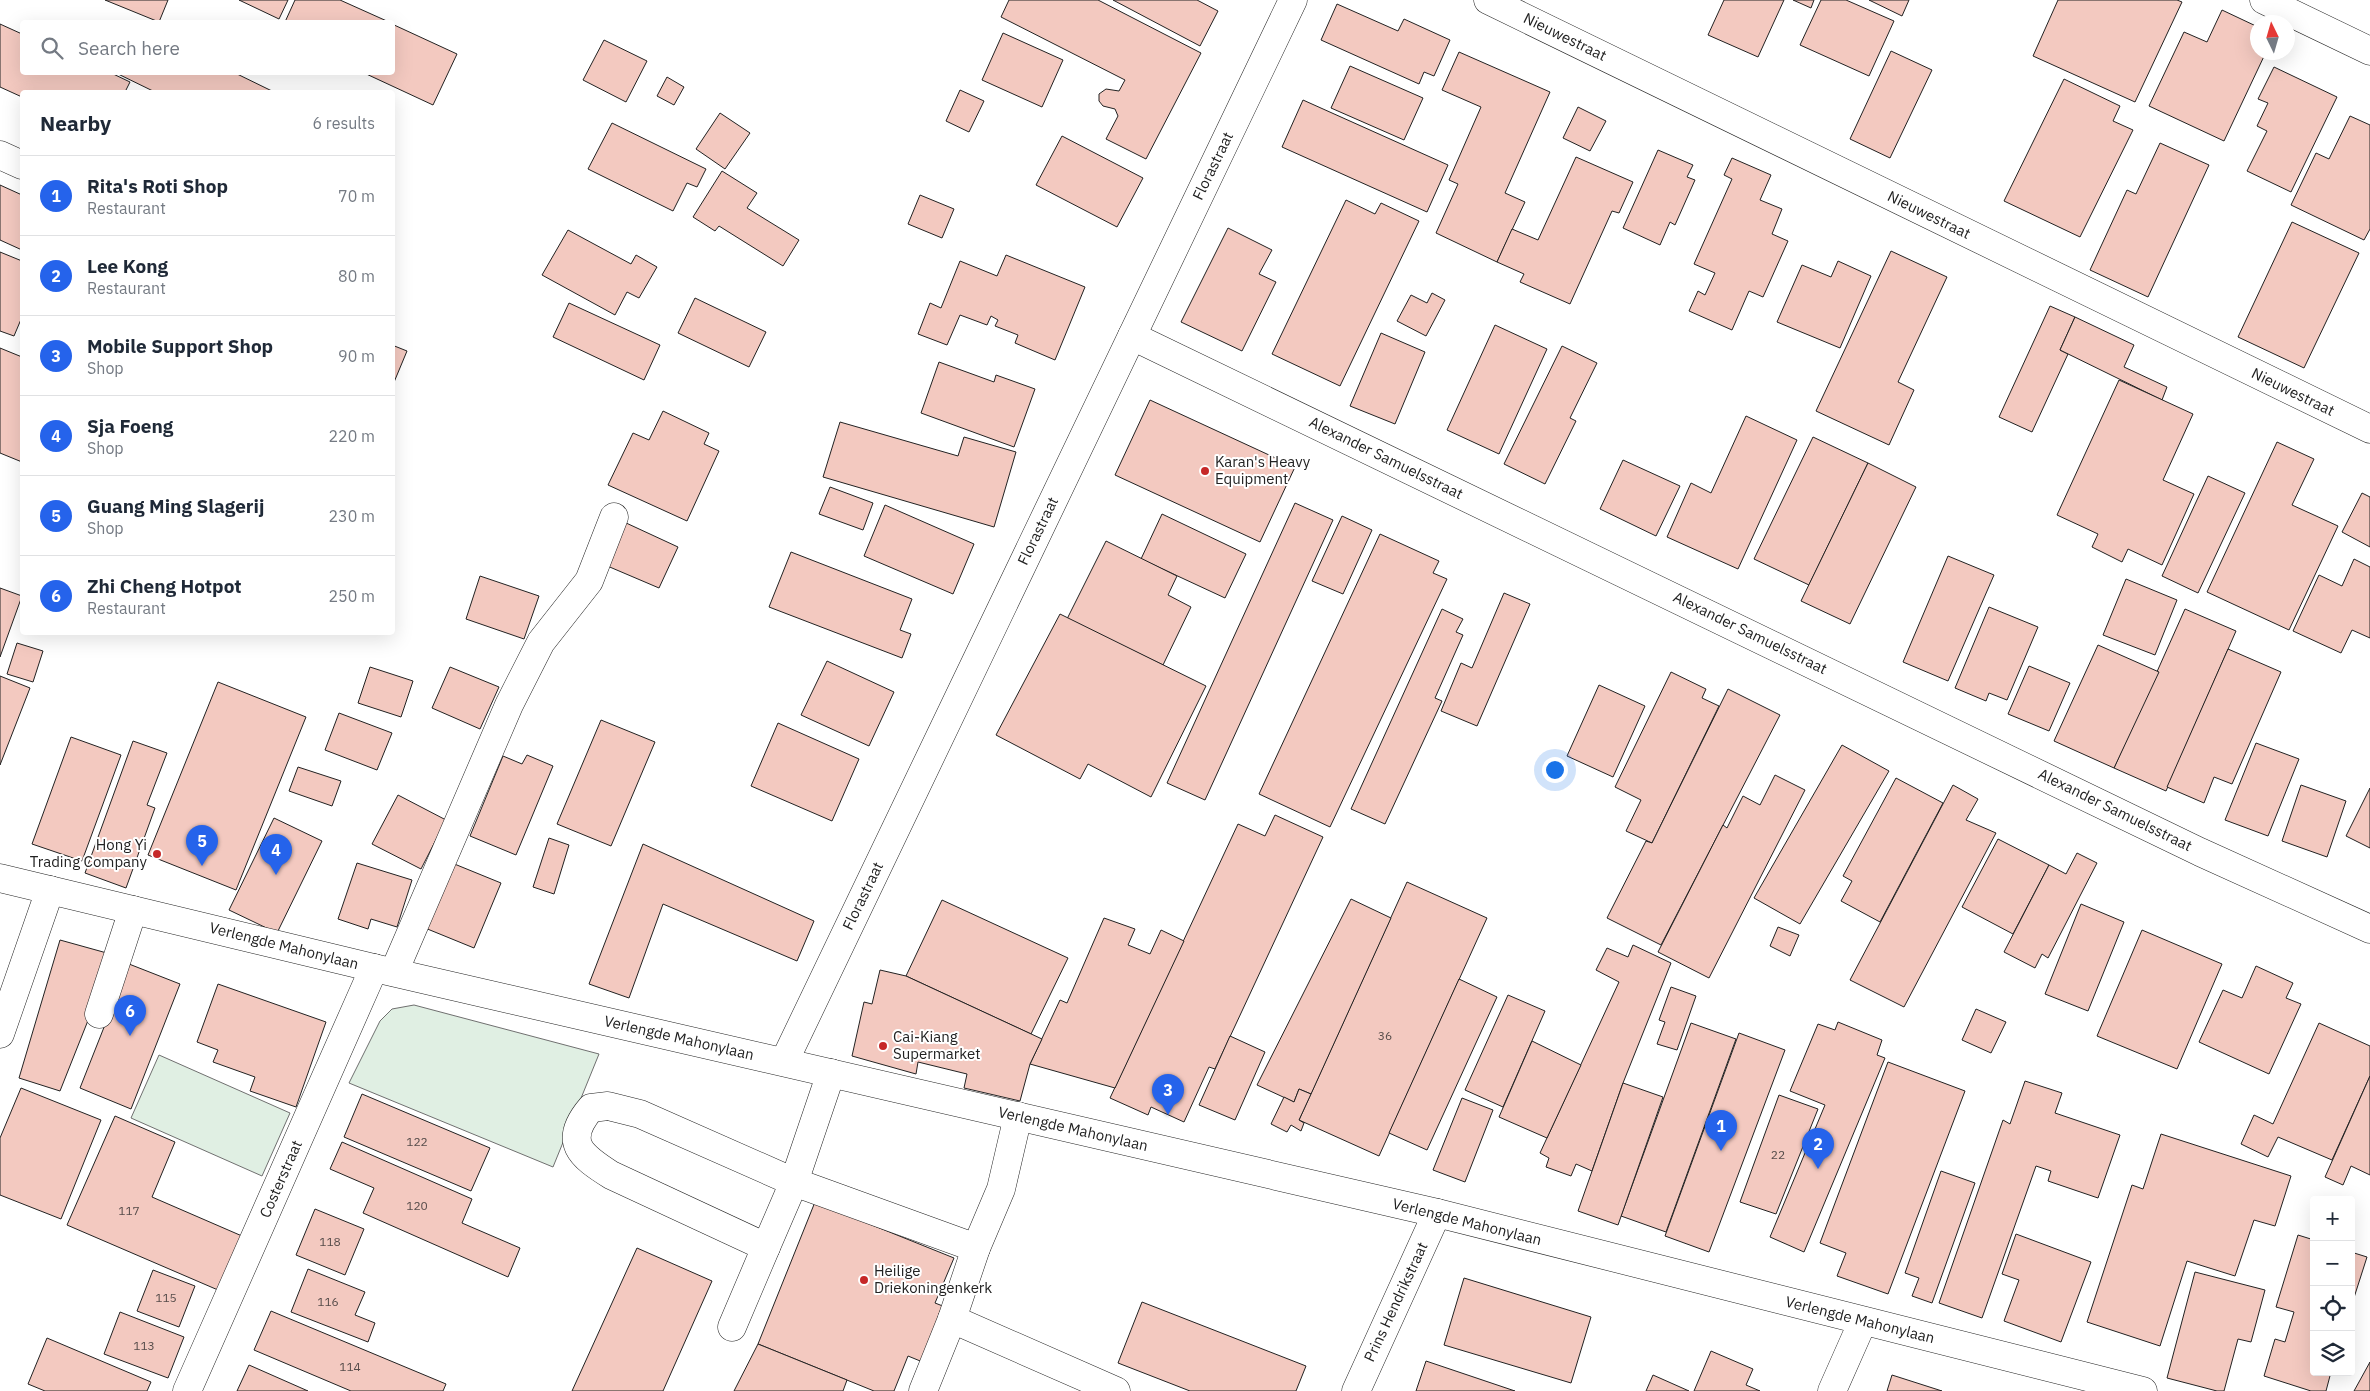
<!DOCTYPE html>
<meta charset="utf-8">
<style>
body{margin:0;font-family:"IBM Plex Sans",sans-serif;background:#f2f2f3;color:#1f2937}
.controls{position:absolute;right:15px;bottom:15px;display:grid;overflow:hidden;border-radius:5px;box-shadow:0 5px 20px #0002}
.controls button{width:45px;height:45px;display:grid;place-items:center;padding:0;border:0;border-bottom:1px solid #e0e1e3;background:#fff;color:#1f2937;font:25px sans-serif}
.compass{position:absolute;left:2250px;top:15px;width:45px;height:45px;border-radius:50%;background:#fff;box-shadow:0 5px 20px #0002;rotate:355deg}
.you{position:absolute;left:1554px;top:769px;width:18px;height:18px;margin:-12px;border:4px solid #fff;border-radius:50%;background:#1a73e8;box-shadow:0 0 0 8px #1a73e833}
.badge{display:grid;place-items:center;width:32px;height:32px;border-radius:50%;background:#2563eb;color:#fff;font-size:16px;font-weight:700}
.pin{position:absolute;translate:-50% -41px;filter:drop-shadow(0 1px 2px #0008)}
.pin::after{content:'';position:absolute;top:26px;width:18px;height:15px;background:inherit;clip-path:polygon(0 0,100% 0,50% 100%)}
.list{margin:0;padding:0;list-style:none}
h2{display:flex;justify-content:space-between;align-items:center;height:65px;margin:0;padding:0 20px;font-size:21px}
h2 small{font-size:16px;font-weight:400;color:#747a83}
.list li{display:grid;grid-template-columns:32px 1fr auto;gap:15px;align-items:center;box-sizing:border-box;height:80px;padding:0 20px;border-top:1px solid #e0e1e3}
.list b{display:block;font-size:19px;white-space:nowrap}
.list p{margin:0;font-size:16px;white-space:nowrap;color:#747a83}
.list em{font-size:16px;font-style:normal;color:#747a83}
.icon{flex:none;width:28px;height:28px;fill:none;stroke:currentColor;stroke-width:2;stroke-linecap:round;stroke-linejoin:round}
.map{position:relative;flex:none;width:2370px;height:1391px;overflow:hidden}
.search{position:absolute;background:#fff;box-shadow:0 5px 20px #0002;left:20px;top:20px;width:375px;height:55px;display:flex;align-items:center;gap:12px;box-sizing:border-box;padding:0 18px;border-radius:5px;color:#747a83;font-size:19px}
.panel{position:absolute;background:#fff;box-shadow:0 5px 20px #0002;left:20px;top:90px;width:375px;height:545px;border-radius:5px}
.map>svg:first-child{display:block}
</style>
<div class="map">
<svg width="2370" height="1391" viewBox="0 0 2370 1391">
<rect width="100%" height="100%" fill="#fff"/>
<g fill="#e0efe3" stroke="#6f6f6f">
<polygon points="414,1005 599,1054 553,1167 349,1083 380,1021 392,1009"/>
<polygon points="159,1055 290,1113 262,1176 131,1118"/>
</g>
<g fill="#f3c9c0" stroke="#222">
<polygon points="105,0 168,0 159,22"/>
<polygon points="239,0 288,0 279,19"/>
<polygon points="295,0 340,0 389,22 285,22"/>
<polygon points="1009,0 1098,0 1201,53 1146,159 1106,139 1118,116 1115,109 1103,106 1099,101 1099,94 1106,89 1119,91 1125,80 1001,17"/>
<polygon points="1113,0 1197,0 1218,11 1200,46"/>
<polygon points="1724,0 1784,0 1758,57 1708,35"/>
<polygon points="1793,0 1814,0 1811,8"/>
<polygon points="1821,0 1846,0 1894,21 1869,76 1800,45"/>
<polygon points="1869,0 1909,0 1902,16"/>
<polygon points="2058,0 2177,0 2182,2 2135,102 2033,56"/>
<polygon points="1337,4 1398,31 1404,19 1450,40 1434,76 1424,72 1419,84 1321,40"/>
<polygon points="2222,10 2258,27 2258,52 2266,52 2224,141 2149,106 2184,32 2207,42"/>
<polygon points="0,24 22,34 22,72 109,72 130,82 125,92 22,92 22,97 0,87"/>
<polygon points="392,24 457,54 433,105 362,72 392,72"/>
<polygon points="1003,33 1063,60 1042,107 982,80"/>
<polygon points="604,40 647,61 626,102 583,80"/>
<polygon points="1891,51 1932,70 1890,158 1850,139"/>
<polygon points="1459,52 1550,92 1505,193 1525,202 1497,262 1436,233 1458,184 1449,180 1481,107 1442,90"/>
<polygon points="1350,66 1423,98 1404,140 1331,108"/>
<polygon points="2274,67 2337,97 2291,192 2247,171 2267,131 2257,126 2268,103 2258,99"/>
<polygon points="114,72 233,72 274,92 155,92"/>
<polygon points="667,77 684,87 674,105 657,96"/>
<polygon points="2064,79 2120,106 2113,121 2133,130 2080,237 2004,201"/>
<polygon points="960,90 984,101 969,132 946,121"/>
<polygon points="1303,100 1448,165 1427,212 1282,147"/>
<polygon points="1578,107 1606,121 1590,151 1563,138"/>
<polygon points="720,113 750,133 725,169 696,149"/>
<polygon points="2350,116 2370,125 2370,229 2364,240 2291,205 2316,153 2329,159"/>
<polygon points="612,123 706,169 697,187 687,183 673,211 588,169"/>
<polygon points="1062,136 1143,178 1117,227 1036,185"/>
<polygon points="2160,143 2209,165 2148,297 2090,270 2127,190 2136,194"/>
<polygon points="1658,150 1693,165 1687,177 1695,180 1675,225 1670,222 1660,245 1623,228"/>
<polygon points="1576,157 1633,182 1619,213 1612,211 1570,304 1520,282 1524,274 1497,262 1512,229 1538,240"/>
<polygon points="1732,158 1771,175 1760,200 1782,209 1772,234 1788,241 1763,297 1749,291 1732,330 1689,311 1698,291 1705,295 1715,273 1694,264 1732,179 1724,175"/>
<polygon points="722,171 757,193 747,208 799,240 783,266 719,226 715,231 693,217"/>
<polygon points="0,185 22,195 22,250 0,240"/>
<polygon points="920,195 954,209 942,238 908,224"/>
<polygon points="1346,200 1375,214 1381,203 1419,221 1340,386 1272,354"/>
<polygon points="2292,222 2359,253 2304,368 2238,337"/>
<polygon points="1228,228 1272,250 1259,274 1276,282 1242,351 1181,322"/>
<polygon points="568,230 631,264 636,255 657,267 639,298 627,292 615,315 542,275"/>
<polygon points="1891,251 1947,277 1898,382 1914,390 1889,445 1816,411"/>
<polygon points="0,252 22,261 22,317 14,336 0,331"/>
<polygon points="1006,255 1085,287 1055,360 1015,343 1018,335 995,326 998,320 991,316 987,325 960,315 947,345 918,334 930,303 941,308 960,261 997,276"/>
<polygon points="1838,261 1871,276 1840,348 1777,322 1802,265 1831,277"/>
<polygon points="1432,293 1445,300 1426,336 1397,321 1411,295 1427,303"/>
<polygon points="695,298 766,332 749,367 678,333"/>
<polygon points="569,303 660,345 644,380 553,337"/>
<polygon points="2050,306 2075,317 2060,350 2068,354 2032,432 1999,417"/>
<polygon points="2075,317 2134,345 2124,367 2167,387 2162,400 2060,350"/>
<polygon points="1495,325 1547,349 1499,454 1447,430"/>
<polygon points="1381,333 1425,352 1395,424 1350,406"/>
<polygon points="392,345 407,351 392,387"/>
<polygon points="1562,346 1597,363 1570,418 1576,421 1545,484 1504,464"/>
<polygon points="0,348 22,357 22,462 0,453"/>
<polygon points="939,362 994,382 996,375 1035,389 1014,447 921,413"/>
<polygon points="2119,380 2193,414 2163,480 2194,494 2162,565 2128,549 2122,562 2092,547 2098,534 2057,515"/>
<polygon points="1150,400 1295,467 1260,542 1115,475"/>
<polygon points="663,411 709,433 704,444 719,451 687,521 608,485 633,433 649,440"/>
<polygon points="1746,416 1797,440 1738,569 1667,537 1691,483 1711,493"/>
<polygon points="840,422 958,456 964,437 1016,452 994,527 823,477"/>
<polygon points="1813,437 1868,463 1809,585 1754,559"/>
<polygon points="2277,442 2314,459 2292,505 2338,526 2289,630 2207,592"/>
<polygon points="1623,460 1680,486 1656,536 1600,509"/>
<polygon points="1868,463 1916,487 1850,624 1801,601"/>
<polygon points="2208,476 2245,493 2198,593 2162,576"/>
<polygon points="830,487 873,503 863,530 819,514"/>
<polygon points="2362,493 2370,497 2370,547 2342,532"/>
<polygon points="1295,503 1333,520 1205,800 1167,783"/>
<polygon points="885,505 974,544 953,594 864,556"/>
<polygon points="1162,514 1246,554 1225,598 1141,559"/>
<polygon points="1342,516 1372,530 1343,594 1312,581"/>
<polygon points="624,522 678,547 659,588 605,565"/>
<polygon points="1380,534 1439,561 1433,573 1447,579 1330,827 1259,794"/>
<polygon points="1106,541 1177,576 1168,595 1191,607 1163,665 1067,619"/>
<polygon points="791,552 912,599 900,630 911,634 902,658 769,607"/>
<polygon points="1948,556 1994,575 1948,681 1903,662"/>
<polygon points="2354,559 2370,567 2370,638 2352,630 2341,653 2293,631 2319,575 2342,586"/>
<polygon points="480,576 539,596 524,639 466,619"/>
<polygon points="2126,579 2177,600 2155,655 2103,635"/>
<polygon points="0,588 22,596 0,657"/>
<polygon points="1504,593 1530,604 1477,726 1441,711 1461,663 1472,668"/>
<polygon points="1989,607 2038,627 2007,700 1989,693 1986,701 1955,688"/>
<polygon points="1442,609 1463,619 1456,632 1463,635 1435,698 1442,701 1385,824 1351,809"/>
<polygon points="2185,609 2236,631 2166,791 2114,768"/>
<polygon points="1060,614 1206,686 1151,797 1088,764 1080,779 996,735"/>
<polygon points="17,643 43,651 33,682 7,674"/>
<polygon points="2098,645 2159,672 2114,768 2054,741"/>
<polygon points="2228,649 2281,672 2232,784 2214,777 2204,803 2167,787"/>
<polygon points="827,661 894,692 869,746 801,715"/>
<polygon points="2029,666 2070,683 2049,731 2008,714"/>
<polygon points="370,667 413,681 401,717 358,703"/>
<polygon points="450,667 499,687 480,729 432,708"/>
<polygon points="1671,672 1706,689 1702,698 1719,706 1652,843 1626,831 1641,800 1615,787"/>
<polygon points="0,676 30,688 0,765"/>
<polygon points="218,682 306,717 236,890 148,855"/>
<polygon points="1599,685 1645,706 1613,777 1567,756"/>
<polygon points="1728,689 1780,715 1661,945 1607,918 1646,841 1652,843"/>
<polygon points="339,713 392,733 377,770 325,750"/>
<polygon points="601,720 655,742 611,846 557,824"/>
<polygon points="778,723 859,759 832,821 751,786"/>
<polygon points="71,737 121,755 82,861 32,844"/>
<polygon points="133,741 167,753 147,805 155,808 126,888 85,873"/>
<polygon points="2256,743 2299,759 2268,836 2225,820"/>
<polygon points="1842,745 1889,771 1800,924 1754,898"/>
<polygon points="527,755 553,766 516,855 470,836 503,756 522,764"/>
<polygon points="298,767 341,781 332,806 289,791"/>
<polygon points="1775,775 1805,790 1709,978 1658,952 1723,825 1727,828 1743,796 1760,805"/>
<polygon points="1896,778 1943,803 1880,922 1841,901 1852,881 1843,876"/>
<polygon points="1953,785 1978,799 1966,820 1996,833 1904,1007 1850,980"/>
<polygon points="2301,785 2346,801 2327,857 2282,841"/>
<polygon points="2370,788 2370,848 2346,836"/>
<polygon points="398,795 446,820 421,869 372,844"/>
<polygon points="1275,815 1323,837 1215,1069 1209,1067 1184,1122 1151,1107 1148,1115 1110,1098 1238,824 1265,836"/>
<polygon points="274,818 322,841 277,933 229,910"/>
<polygon points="549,838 569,845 554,894 533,887"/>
<polygon points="1998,839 2049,865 2013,934 1962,907"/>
<polygon points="643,844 814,921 797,961 663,904 629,998 589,984"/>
<polygon points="2077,853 2097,863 2048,958 2042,954 2035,968 2004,952 2049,865 2066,874"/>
<polygon points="357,863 412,880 397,927 371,919 368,929 338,919"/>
<polygon points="452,863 501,883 474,948 425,928"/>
<polygon points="1407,882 1487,918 1379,1156 1299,1120"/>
<polygon points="1351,899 1391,918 1311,1094 1299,1089 1294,1102 1257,1085"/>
<polygon points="942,900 1068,958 1031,1034 906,976"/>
<polygon points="2081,904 2124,922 2088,1011 2045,994"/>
<polygon points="1104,918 1135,929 1128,945 1150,954 1161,930 1184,941 1115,1088 1030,1064 1060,1000 1067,1003"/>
<polygon points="1778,927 1799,935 1790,956 1770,946"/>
<polygon points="2142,930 2222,964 2177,1069 2097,1036"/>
<polygon points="60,940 114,955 60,1091 19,1078"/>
<polygon points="1633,945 1671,963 1623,1083 1592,1171 1576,1164 1571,1176 1546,1167 1549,1158 1540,1153 1619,982 1596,970 1607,948 1628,957"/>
<polygon points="129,964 180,984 131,1109 80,1088"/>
<polygon points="2256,966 2293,983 2286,998 2301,1004 2269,1074 2199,1042 2223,990 2242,998"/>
<polygon points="880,970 906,976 1042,1039 1030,1064 1020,1101 964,1088 967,1074 918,1062 916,1074 852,1056 864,1002 872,1004"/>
<polygon points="1459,979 1497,997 1427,1150 1389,1133"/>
<polygon points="218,984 326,1022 296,1107 250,1091 255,1077 213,1062 218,1050 197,1042"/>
<polygon points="1671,987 1696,996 1677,1050 1657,1044 1665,1022 1659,1020"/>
<polygon points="1508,995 1545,1011 1503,1107 1465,1090"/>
<polygon points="1976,1009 2006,1022 1991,1053 1962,1040"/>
<polygon points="1838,1022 1882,1040 1877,1055 1885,1058 1804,1252 1770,1237 1825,1105 1790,1091 1818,1024 1835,1030"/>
<polygon points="1691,1023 1736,1039 1666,1232 1621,1216"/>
<polygon points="2319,1023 2370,1046 2370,1076 2332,1160 2278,1137 2268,1157 2241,1144 2254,1115 2273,1124"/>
<polygon points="1739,1033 1785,1050 1709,1252 1665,1236"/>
<polygon points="1230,1036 1265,1052 1235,1120 1199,1105"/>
<polygon points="1532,1041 1581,1065 1547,1138 1499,1117"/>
<polygon points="1888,1062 1965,1091 1888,1294 1837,1276 1846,1253 1820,1243"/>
<polygon points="2370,1076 2370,1175 2351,1166 2343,1185 2325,1177"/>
<polygon points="2025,1081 2062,1093 2055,1113 2120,1135 2098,1198 2048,1181 2051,1171 2036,1166 1982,1318 1939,1303 2003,1120 2010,1124"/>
<polygon points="1623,1083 1663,1097 1618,1225 1578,1211"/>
<polygon points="21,1088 101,1120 61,1219 0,1195 0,1138"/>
<polygon points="1299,1089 1311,1094 1299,1120 1304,1123 1301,1131 1291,1125 1287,1132 1271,1124 1284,1097 1294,1102"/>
<polygon points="362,1094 490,1148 471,1191 344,1137"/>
<polygon points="1779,1095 1818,1109 1776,1214 1740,1202"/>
<polygon points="1462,1098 1493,1110 1465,1182 1433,1170"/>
<polygon points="115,1116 175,1142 152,1197 242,1236 218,1290 67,1225"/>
<polygon points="2161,1134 2291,1176 2275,1226 2254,1220 2235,1276 2187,1261 2160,1346 2087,1322 2132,1185 2143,1189"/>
<polygon points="342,1142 472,1199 462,1223 520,1248 508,1277 363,1213 374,1188 330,1169"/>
<polygon points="1941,1171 1975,1183 1932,1303 1912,1296 1919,1278 1905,1273"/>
<polygon points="815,1202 954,1258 935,1303 953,1310 930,1365 908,1356 894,1391 874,1391 758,1344"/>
<polygon points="315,1209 364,1229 345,1275 296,1255"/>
<polygon points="2016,1234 2091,1262 2061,1342 2004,1321 2019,1280 2002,1274"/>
<polygon points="2298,1235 2314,1240 2314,1372 2331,1372 2326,1391 2311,1391 2264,1376 2275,1339 2285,1342 2294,1312 2276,1307"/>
<polygon points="637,1248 712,1281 663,1391 572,1391"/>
<polygon points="2351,1252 2367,1257 2351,1307"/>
<polygon points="308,1269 365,1292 355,1315 375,1323 368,1342 291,1312"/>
<polygon points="153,1270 195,1286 179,1327 137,1311"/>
<polygon points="2195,1272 2265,1290 2251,1342 2238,1339 2224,1391 2217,1391 2167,1378"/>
<polygon points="1464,1278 1591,1317 1571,1383 1444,1345"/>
<polygon points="1142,1302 1306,1366 1296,1391 1190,1391 1118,1363"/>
<polygon points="271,1311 446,1384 443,1391 351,1391 254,1350"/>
<polygon points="120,1312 184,1337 168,1378 104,1354"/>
<polygon points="47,1338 151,1382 147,1391 45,1391 28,1384"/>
<polygon points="758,1344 847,1380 843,1391 734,1391"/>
<polygon points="1711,1351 1753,1369 1746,1385 1760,1391 1694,1391"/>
<polygon points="1426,1361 1515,1391 1416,1391"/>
<polygon points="2370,1362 2370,1391 2354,1391"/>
<polygon points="249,1365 308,1391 237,1391"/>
<polygon points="1653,1375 1689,1391 1646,1391"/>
<polygon points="1892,1375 1942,1391 1887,1391"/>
</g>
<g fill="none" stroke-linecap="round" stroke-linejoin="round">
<g stroke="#222" stroke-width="29">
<g id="minor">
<polyline points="1488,0 2370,429"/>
<polyline points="2264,0 2370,51"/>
<polyline points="0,155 22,165"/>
<polyline points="1132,336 2200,852 2370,929"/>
<polyline points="0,878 374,968 1437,1213 2143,1391"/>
<polyline points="394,972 509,705 541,642 589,581 614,517"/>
<polyline points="99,1014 133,910"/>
<polyline points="0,1034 50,890"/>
<polyline points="784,1062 1293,0"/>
<path d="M831 1073 794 1182 766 1247 611 1175C581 1156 562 1142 591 1108L608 1106 640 1114 794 1182 976 1248 1001 1189 1018 1116"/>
<polyline points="952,1319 1116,1391"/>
<polyline points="732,1327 766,1247"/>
<polyline points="187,1391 374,968"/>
<polyline points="923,1391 952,1319 976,1248"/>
<polyline points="1356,1391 1437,1213"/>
<polyline points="1832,1391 1863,1321"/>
</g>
</g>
<use href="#minor" stroke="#fff" stroke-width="28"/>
</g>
<g fill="#c62828" stroke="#fff" stroke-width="2">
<circle cx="1205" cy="471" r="5"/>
<circle cx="157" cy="854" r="5"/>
<circle cx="883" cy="1046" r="5"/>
<circle cx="864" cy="1280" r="5"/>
</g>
<g text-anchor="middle" stroke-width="4" stroke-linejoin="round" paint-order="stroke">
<g font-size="12" fill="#564c4a">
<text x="1385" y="1040">36</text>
<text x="417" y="1146">122</text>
<text x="1778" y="1159">22</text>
<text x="417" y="1210">120</text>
<text x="129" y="1215">117</text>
<text x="330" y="1246">118</text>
<text x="166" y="1302">115</text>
<text x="328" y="1306">116</text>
<text x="144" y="1350">113</text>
<text x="350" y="1371">114</text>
</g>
<g font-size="15" fill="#222" stroke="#fff">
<text transform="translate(1565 37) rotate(26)" y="5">Nieuwestraat</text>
<text transform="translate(1213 166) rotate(-64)" y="5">Florastraat</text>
<text transform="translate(1929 215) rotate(26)" y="5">Nieuwestraat</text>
<text transform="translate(2293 392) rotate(26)" y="5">Nieuwestraat</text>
<text transform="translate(1386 458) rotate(26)" y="5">Alexander Samuelsstraat</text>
<text transform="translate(1038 531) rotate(-64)" y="5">Florastraat</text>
<text transform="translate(1750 633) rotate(26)" y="5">Alexander Samuelsstraat</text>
<text transform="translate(2115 810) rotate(26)" y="5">Alexander Samuelsstraat</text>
<text transform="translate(863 896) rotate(-64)" y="5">Florastraat</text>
<text transform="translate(284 946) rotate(14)" y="5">Verlengde Mahonylaan</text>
<text transform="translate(679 1038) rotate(13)" y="5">Verlengde Mahonylaan</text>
<text transform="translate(1073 1129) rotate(13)" y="5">Verlengde Mahonylaan</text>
<text transform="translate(281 1179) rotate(-66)" y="5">Costerstraat</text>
<text transform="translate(1467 1222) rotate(14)" y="5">Verlengde Mahonylaan</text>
<text transform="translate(1396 1302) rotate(-65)" y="5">Prins Hendrikstraat</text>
<text transform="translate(1860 1320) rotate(14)" y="5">Verlengde Mahonylaan</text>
</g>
<g font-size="15" fill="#222" stroke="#fff" text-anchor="start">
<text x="1215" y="467">Karan's Heavy<tspan x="1215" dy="17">Equipment</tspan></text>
<text x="147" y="850" text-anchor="end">Hong Yi<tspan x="147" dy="17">Trading Company</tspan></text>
<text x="893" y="1042">Cai-Kiang<tspan x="893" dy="17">Supermarket</tspan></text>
<text x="874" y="1276">Heilige<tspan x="874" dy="17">Driekoningenkerk</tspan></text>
</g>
</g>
</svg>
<div class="controls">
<button>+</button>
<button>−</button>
<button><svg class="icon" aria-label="locate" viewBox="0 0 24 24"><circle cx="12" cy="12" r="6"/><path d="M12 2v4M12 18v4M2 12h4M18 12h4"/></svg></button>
<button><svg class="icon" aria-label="layers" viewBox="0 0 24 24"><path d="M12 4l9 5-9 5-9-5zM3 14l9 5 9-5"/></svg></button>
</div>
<svg class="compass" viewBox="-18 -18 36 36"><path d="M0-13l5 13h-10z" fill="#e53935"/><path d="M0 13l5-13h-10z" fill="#747a83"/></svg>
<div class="you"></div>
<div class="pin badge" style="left:1721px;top:1151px">1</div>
<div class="pin badge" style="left:1818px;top:1169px">2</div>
<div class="pin badge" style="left:1168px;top:1115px">3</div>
<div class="pin badge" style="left:276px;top:875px">4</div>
<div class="pin badge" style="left:202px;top:866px">5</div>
<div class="pin badge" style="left:130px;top:1036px">6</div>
<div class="search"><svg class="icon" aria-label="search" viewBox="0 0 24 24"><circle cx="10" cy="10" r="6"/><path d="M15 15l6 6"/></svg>Search here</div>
<section class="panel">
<h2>Nearby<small>6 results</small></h2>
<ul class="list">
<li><span class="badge">1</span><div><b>Rita's Roti Shop</b><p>Restaurant</p></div><em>70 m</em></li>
<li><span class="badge">2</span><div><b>Lee Kong</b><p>Restaurant</p></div><em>80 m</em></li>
<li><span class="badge">3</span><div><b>Mobile Support Shop</b><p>Shop</p></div><em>90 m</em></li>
<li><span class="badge">4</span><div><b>Sja Foeng</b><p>Shop</p></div><em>220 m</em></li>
<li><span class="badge">5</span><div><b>Guang Ming Slagerij</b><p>Shop</p></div><em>230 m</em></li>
<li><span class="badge">6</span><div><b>Zhi Cheng Hotpot</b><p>Restaurant</p></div><em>250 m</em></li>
</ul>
</section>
</div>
